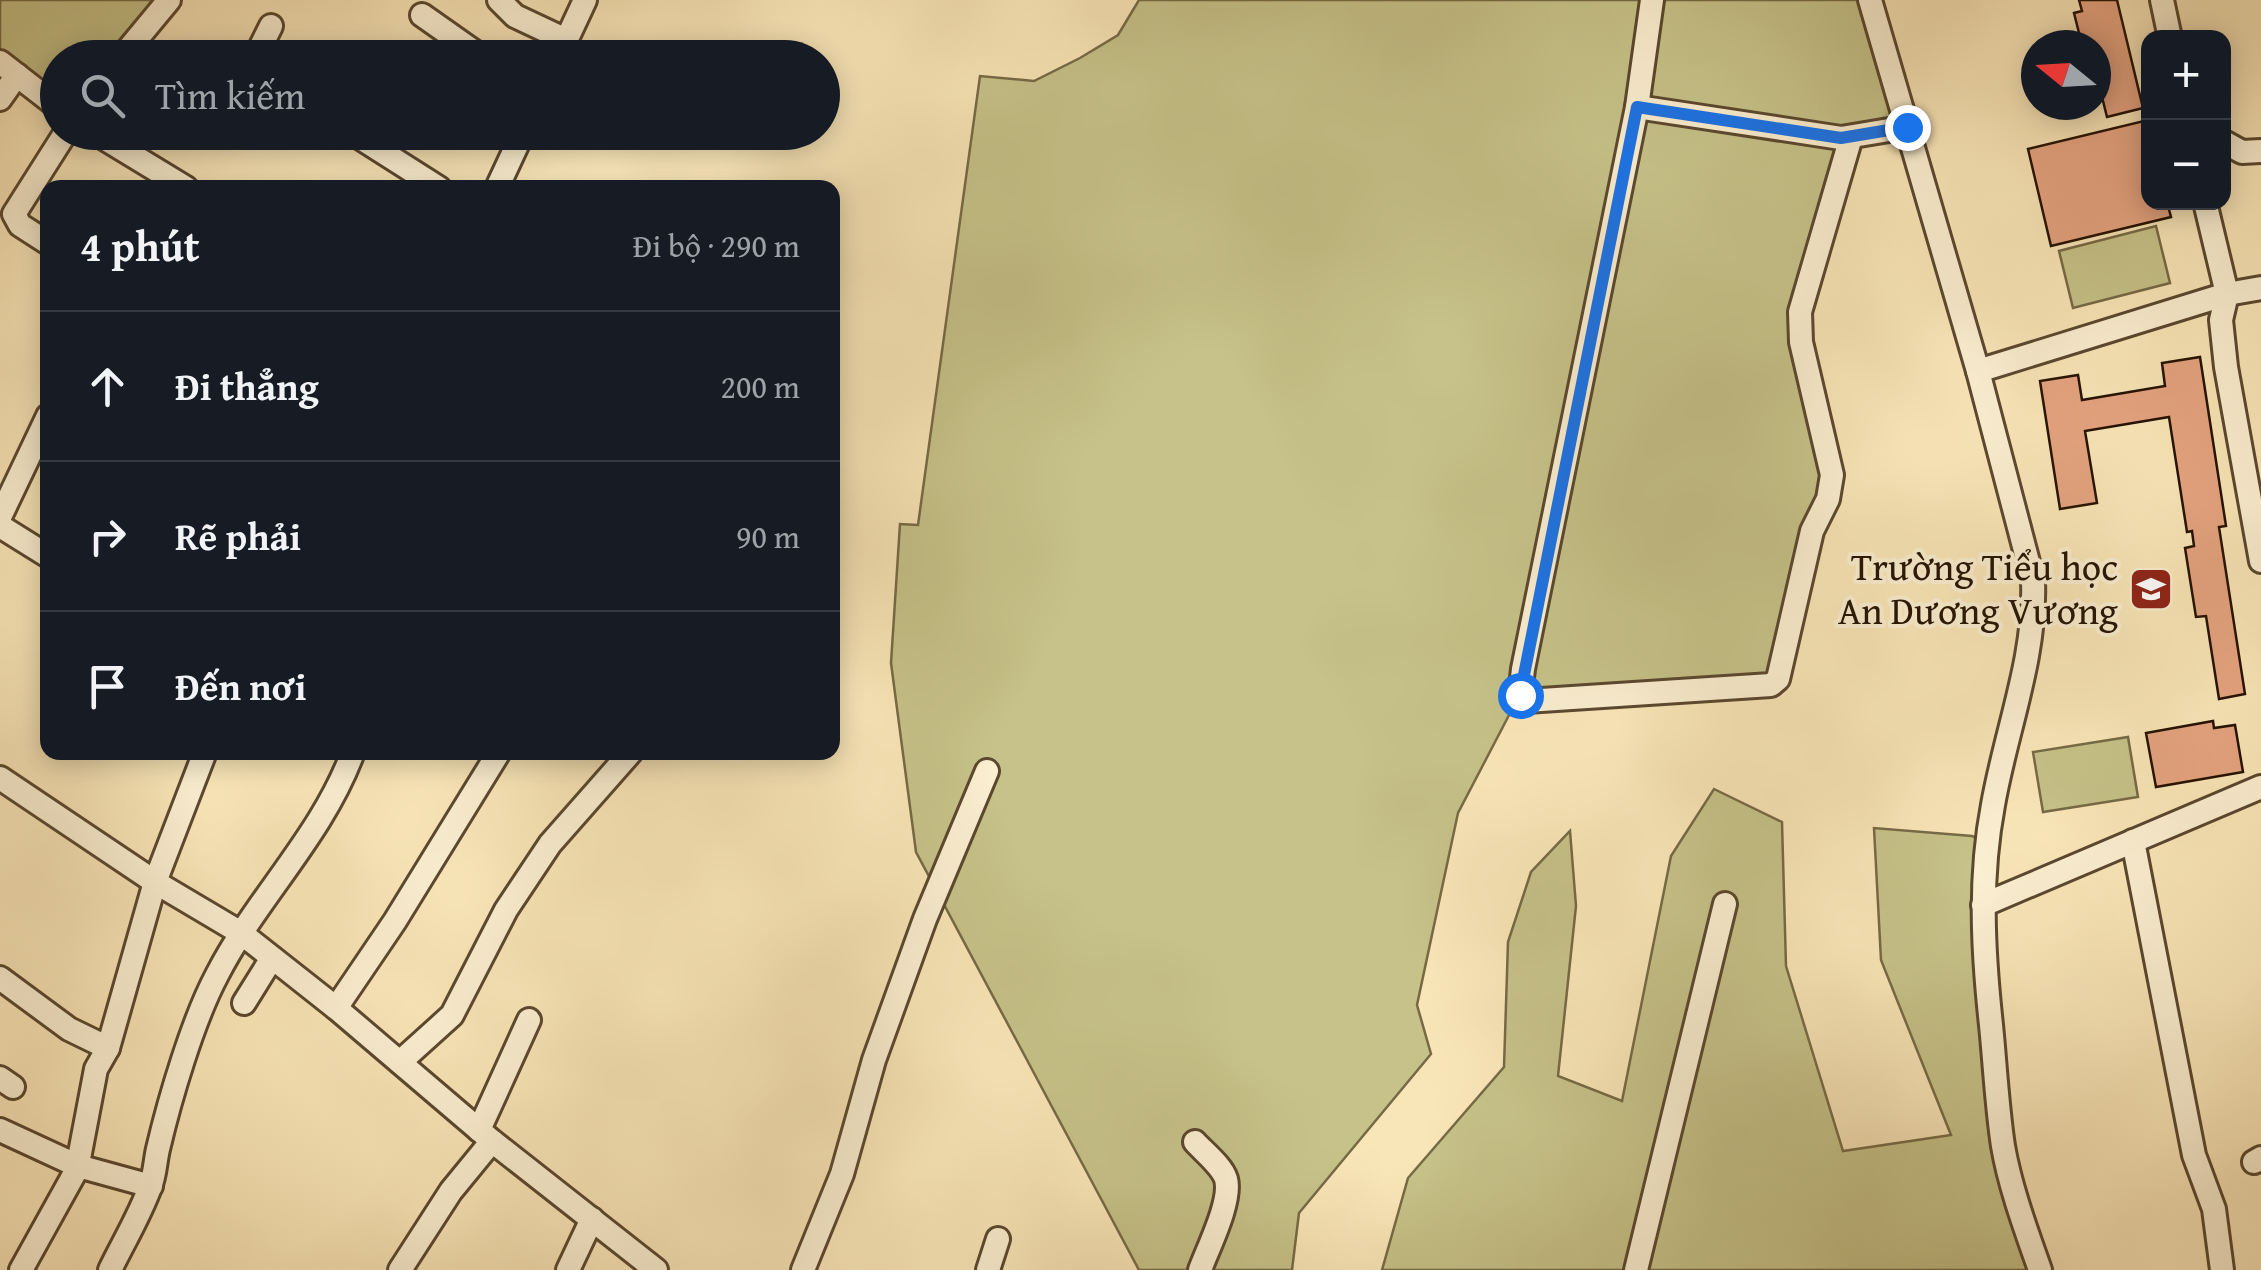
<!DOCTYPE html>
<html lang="vi">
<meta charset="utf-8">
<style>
body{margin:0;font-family:"Gentium Book Plus",serif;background:#242831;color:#f1f3f6}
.controls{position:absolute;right:30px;top:30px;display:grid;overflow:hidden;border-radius:20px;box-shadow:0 5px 25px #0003}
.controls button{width:90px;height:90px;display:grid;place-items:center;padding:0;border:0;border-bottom:2px solid #363941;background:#171b24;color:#f1f3f6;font:50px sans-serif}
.compass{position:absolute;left:2021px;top:30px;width:90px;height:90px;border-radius:50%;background:#171b24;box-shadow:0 5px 25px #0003;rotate:288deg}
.stop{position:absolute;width:30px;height:30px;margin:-22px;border:8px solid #1a73e8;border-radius:50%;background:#fff}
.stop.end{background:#1a73e8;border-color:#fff;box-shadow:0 2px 10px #0008}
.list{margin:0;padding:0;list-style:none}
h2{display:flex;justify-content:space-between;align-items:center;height:130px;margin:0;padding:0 40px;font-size:42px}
h2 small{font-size:32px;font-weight:400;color:#9ea1a6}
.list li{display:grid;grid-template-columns:65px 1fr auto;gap:30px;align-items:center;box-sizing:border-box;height:150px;padding:0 40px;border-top:2px solid #363941}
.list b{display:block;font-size:38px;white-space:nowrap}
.list em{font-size:32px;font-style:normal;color:#9ea1a6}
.icon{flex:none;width:55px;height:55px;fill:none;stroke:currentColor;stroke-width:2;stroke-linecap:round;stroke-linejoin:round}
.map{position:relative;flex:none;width:2261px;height:1270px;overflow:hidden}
.search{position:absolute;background:#171b24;box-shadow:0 5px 25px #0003;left:40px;top:40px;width:800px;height:110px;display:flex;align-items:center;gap:25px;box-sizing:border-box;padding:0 35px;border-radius:55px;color:#9ea1a6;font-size:38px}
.panel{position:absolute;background:#171b24;box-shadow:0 5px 25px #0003;left:40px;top:180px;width:800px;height:580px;border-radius:20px}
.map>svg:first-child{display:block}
</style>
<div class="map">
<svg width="2261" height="1270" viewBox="0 0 2261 1270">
<rect width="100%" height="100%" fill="#f9e6b8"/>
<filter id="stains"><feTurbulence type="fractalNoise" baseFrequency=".002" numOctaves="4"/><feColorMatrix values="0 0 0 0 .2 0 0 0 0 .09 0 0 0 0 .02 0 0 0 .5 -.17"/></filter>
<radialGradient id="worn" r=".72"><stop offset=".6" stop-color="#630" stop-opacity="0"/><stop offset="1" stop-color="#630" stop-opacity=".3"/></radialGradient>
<g fill="#c6c289" stroke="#766a45" stroke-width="2.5">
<polygon points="0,0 170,0 124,57 58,58 57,107 0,61"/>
<polygon points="1139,0 1869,0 1907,127 1851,138 1799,326 1831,489 1778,679 1519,696 1458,813 1417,1005 1431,1054 1299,1213 1292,1270 1139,1270 916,852 891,663 900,524 918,525 980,76 1034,81 1080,58 1118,35"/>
<polygon points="2156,226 2170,283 2073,308 2059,251"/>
<polygon points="2128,737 2138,797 2043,812 2033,752"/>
<polygon points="1714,789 1782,822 1786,966 1843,1151 1951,1135 1881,960 1874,828 1972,836 1987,842 2004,1150 2044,1270 1382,1270 1408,1178 1504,1067 1508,942 1531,872 1570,831 1576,906 1558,1076 1622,1101 1671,856"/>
</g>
<g fill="#e5a481" stroke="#251301" stroke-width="2.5">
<polygon points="2079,0 2117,0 2143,108 2107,117 2102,97 2096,98 2096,45 2082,45 2074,13 2082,11"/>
<polygon points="2148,120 2148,202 2167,202 2171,217 2051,246 2028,149"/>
<polygon points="2200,357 2226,526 2219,527 2245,694 2219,699 2206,616 2196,617 2185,548 2194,546 2192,531 2187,532 2169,417 2085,431 2097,503 2060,509 2040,381 2078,375 2082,400 2165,386 2162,363"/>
<polygon points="2213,721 2214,728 2235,725 2243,772 2156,787 2146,733"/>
</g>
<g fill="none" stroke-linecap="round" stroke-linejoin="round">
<g stroke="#5a482f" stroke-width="28">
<g id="minor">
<polyline points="499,0 515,16 566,40"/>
<polyline points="1652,0 1637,107 1523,669 1520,695 1526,701 1771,685 1778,679 1812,531 1828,499 1832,475 1801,342 1800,312 1851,137"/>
<path d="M1870 0 1978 371 2033 581C2036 658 2006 730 1993 805 1979 879 1983 951 1991 1025 1995 1065 1997 1106 2003 1146 2010 1187 2026 1230 2040 1270"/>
<polyline points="2162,0 2170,38"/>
<polyline points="422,15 483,58"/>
<polyline points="121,58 169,0"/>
<polyline points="255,58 271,26"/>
<polyline points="558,58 585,0"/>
<polyline points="0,62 58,107"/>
<polyline points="0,99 17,75"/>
<polyline points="1637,107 1841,138 1907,127"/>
<polyline points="94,132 186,188"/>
<polyline points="351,132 439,188"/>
<polyline points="2224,142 2242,152 2261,151"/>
<polyline points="497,188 523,132"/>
<polyline points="2205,202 2227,294 2221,320 2226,367 2261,561"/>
<polyline points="48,243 20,225 14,214 66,132"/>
<polyline points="1978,371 2227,294 2261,288"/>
<polyline points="0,517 48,416"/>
<polyline points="0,526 48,556"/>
<polyline points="0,778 155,882 241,933 336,1008 492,1141 656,1270"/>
<polyline points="2133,841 2194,1155 2214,1209 2222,1270"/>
<polyline points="1983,905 2261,787"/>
<polyline points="0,978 69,1029 108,1048"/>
<polyline points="244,1003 272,958"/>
<polyline points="336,1008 395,921 499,752"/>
<polyline points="400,1062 452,1015 506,910 550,844 631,752"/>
<polyline points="0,1078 13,1087"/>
<polyline points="0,1130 78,1166 151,1186"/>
<polyline points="479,1130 529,1020"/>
<path d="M1195 1142C1204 1152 1222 1166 1226 1179 1232 1201 1208 1248 1200 1270"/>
<polyline points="2254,1162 2261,1158"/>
<polyline points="21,1270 77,1169 96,1069 108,1048 155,882 205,752"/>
<path d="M110 1270C123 1243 140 1215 150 1187 155 1175 155 1162 158 1149 170 1098 193 1020 217 975 257 897 322 836 353 752"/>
<polyline points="400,1270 451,1191 492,1141"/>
<polyline points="568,1270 592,1219"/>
<polyline points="803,1270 842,1174 874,1060 925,919 987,771"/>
<polyline points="988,1270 998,1239"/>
<polyline points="1636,1270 1725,904"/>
</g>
</g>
<use href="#minor" stroke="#fbefd1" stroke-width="22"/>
</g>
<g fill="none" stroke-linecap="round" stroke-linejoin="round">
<polyline stroke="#1a73e8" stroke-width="12" points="1520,695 1637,107 1841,138 1907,127"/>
</g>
<defs>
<g id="school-square" transform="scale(2.25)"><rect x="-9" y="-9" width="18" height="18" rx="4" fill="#8f2418" stroke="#fbefd1"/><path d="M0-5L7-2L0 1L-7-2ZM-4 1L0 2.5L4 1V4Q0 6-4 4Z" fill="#fff"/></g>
</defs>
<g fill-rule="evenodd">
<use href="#school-square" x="2151" y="589"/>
</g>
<g text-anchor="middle" stroke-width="8" stroke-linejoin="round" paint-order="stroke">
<g font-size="38" fill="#251301" stroke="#fbefd1" text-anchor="end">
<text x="2118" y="580">Trường Tiểu học<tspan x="2118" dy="44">An Dương Vương</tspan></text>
</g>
</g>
<rect width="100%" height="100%" filter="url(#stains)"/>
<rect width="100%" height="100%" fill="url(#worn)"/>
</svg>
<div class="controls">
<button>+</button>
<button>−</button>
</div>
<svg class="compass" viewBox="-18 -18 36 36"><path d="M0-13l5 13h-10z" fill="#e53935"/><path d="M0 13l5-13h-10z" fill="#9ea1a6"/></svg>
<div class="stop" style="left:1520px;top:695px"></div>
<div class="stop end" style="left:1907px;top:127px"></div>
<div class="search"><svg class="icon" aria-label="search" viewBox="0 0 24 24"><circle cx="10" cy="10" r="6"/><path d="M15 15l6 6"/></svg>Tìm kiếm</div>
<section class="panel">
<h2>4 phút<small>Đi bộ · 290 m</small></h2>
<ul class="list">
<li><svg class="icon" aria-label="ahead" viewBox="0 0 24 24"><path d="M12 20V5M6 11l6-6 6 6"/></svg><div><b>Đi thẳng</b></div><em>200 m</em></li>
<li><svg class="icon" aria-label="right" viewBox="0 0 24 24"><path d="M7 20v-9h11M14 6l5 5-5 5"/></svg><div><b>Rẽ phải</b></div><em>90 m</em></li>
<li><svg class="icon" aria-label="arrive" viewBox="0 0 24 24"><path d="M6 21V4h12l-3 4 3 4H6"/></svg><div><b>Đến nơi</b></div></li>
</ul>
</section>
</div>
